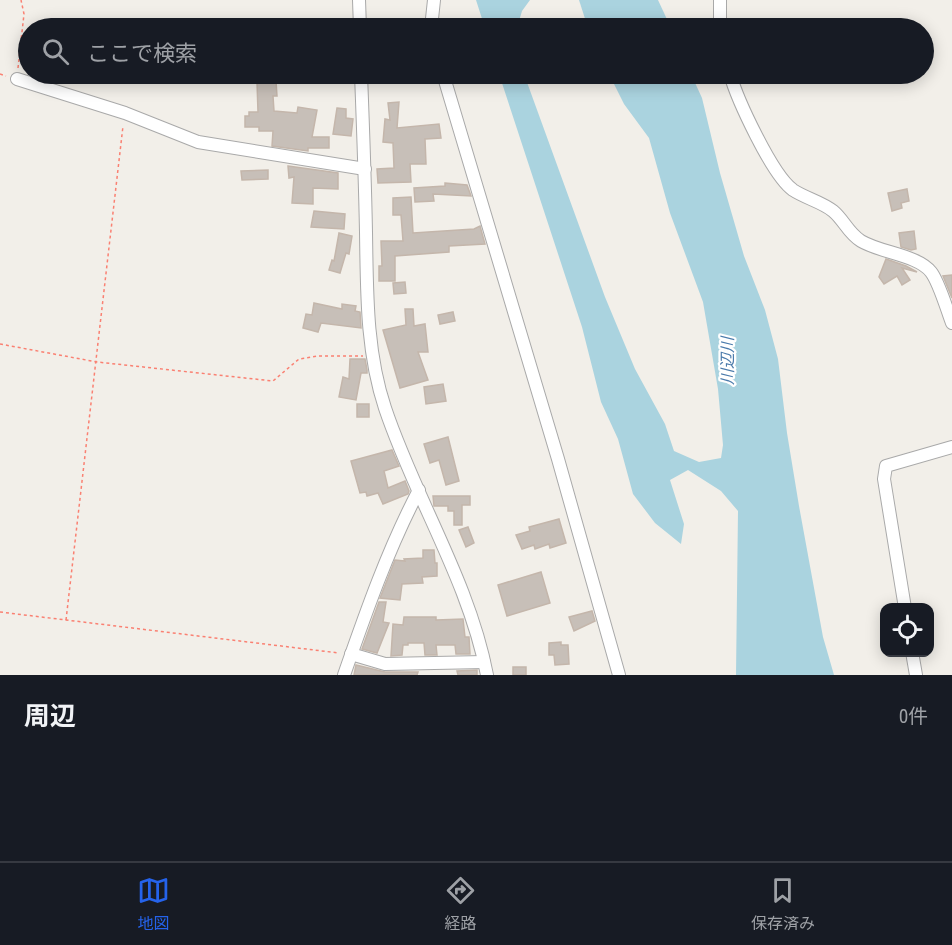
<!DOCTYPE html>
<html lang="ja">
<meta charset="utf-8">
<style>
body{margin:0;font-family:"Archivo Narrow","Noto Sans JP",sans-serif;background:#20242c;color:#f1f3f6}
.controls{position:absolute;right:18px;bottom:18px;display:grid;overflow:hidden;border-radius:12px;box-shadow:0 3px 15px #0003}
.controls button{width:54px;height:54px;display:grid;place-items:center;padding:0;border:0;border-bottom:2px solid #363941;background:#171b24;color:#f1f3f6;font:30px sans-serif}
.list{margin:0;padding:0;list-style:none}
h2{display:flex;justify-content:space-between;align-items:center;height:78px;margin:0;padding:0 24px;font-size:26px}
h2 small{font-size:20px;font-weight:400;color:#9ea1a6}
.icon{flex:none;width:33px;height:33px;fill:none;stroke:currentColor;stroke-width:2;stroke-linecap:round;stroke-linejoin:round}
.map{position:relative;flex:none;width:952px;height:675px;overflow:hidden}
.search{position:absolute;background:#171b24;box-shadow:0 3px 15px #0003;left:18px;right:18px;top:18px;height:66px;display:flex;align-items:center;gap:15px;box-sizing:border-box;padding:0 21px;border-radius:33px;color:#9ea1a6;font-size:22px}
.sheet{height:186px;background:#171b24}
nav{display:flex;justify-content:space-around;align-items:center;box-sizing:border-box;height:84px;border-top:2px solid #363941;background:#171b24;font-size:16px;color:#9ea1a6}
nav a{display:grid;justify-items:center;gap:3px}
nav .on{color:#2563eb}
.map>svg:first-child{display:block}
</style>
<div class="map">
<svg width="952" height="675" viewBox="0 0 952 675">
<rect width="100%" height="100%" fill="#f2efe9"/>
<g fill="#aad3df">
<polygon points="476,0 530,0 522,11 517,28 485,28"/>
<polygon points="579,0 658,0 671,28 588,28"/>
<polygon points="499,74 524,74 605,297 635,369 665,424 674,451 699,462 721,458 723,445 718,389 703,302 670,213 649,138 624,104 609,74 691,74 702,98 720,173 744,256 765,310 778,359 787,433 799,506 823,637 834,675 736,675 738,511 721,491 688,470 670,480 684,524 681,544 655,523 633,494 618,439 601,402 582,327"/>
</g>
<g fill="#c7bfb8" stroke="#c4b6ab" stroke-width="1.5">
<polygon points="229,74 248,74 248,81 230,82"/>
<polygon points="276,81 277,96 273,96 274,111 297,113 298,107 317,110 312,137 329,137 329,148 308,148 308,151 272,146 273,131 259,131 259,127 245,127 245,116 249,116 249,112 258,112 257,82"/>
<polygon points="399,102 397,128 439,124 441,138 425,139 426,164 410,164 411,182 378,183 377,169 394,168 393,143 383,142 385,119 390,120 388,103"/>
<polygon points="337,108 346,109 346,118 353,119 351,136 333,134"/>
<polygon points="288,166 338,173 338,189 313,188 313,204 292,203 294,177 289,178"/>
<polygon points="268,170 268,179 242,180 241,171"/>
<polygon points="445,183 467,185 471,196 433,194 434,201 415,202 414,188 445,186"/>
<polygon points="907,189 909,201 901,203 902,208 892,211 888,193"/>
<polygon points="411,197 413,233 474,229 480,226 485,244 449,246 449,252 395,256 395,281 379,281 379,266 382,266 381,241 403,241 401,215 393,215 393,198"/>
<polygon points="314,211 345,214 344,229 311,227"/>
<polygon points="914,231 916,249 911,250 901,247 899,233"/>
<polygon points="339,233 352,236 349,254 346,253 340,273 329,270 332,260 334,261"/>
<polygon points="886,259 906,266 917,272 902,268 910,280 902,285 897,276 884,284 879,277"/>
<polygon points="952,275 952,298 943,276"/>
<polygon points="405,282 406,293 394,294 393,283"/>
<polygon points="314,303 342,309 342,304 356,306 355,311 360,312 361,328 321,323 318,332 303,328 306,314 312,315"/>
<polygon points="405,309 413,309 414,326 425,324 428,352 418,352 428,380 400,388 383,330 406,325"/>
<polygon points="453,312 455,321 440,324 438,315"/>
<polygon points="350,359 365,359 367,370 367,373 361,373 356,400 339,397 343,377 349,379"/>
<polygon points="443,384 446,401 426,404 424,387"/>
<rect x="357" y="404" width="12" height="13"/>
<polygon points="448,437 459,481 446,485 439,460 430,463 424,444"/>
<polygon points="392,450 399,466 384,471 388,488 405,481 409,491 408,494 383,504 378,493 367,496 366,492 360,493 351,461"/>
<polygon points="433,496 470,496 470,505 462,505 462,525 454,525 454,511 448,511 448,506 434,506"/>
<polygon points="559,519 566,543 550,548 549,544 535,549 534,545 522,549 516,535 530,531 529,527"/>
<polygon points="468,527 474,543 466,547 459,530"/>
<polygon points="423,550 434,550 435,563 437,563 437,576 422,577 423,583 402,584 400,600 380,598 395,560 405,561 404,559 423,558"/>
<polygon points="541,572 550,603 507,616 498,585"/>
<polygon points="379,602 386,602 383,622 389,623 377,653 362,649"/>
<polygon points="592,611 595,621 574,631 569,617"/>
<polygon points="404,617 436,617 436,620 463,619 465,637 469,637 470,654 456,654 455,645 436,645 437,655 425,655 424,643 408,643 408,645 403,645 402,655 391,656 393,624 403,625"/>
<polygon points="561,642 561,645 568,645 569,664 555,665 554,655 549,655 549,643"/>
<polygon points="356,665 385,672 418,672 417,675 354,675"/>
<rect x="513" y="667" width="13" height="8"/>
<polygon points="477,670 477,675 458,675 457,671"/>
</g>
<g fill="none" stroke-linecap="round" stroke-linejoin="round">
<g stroke="#a9a9a9" stroke-width="14">
<g id="minor">
<polyline points="359,0 360,28"/>
<polyline points="720,0 720,28"/>
<polyline points="431,28 434,0"/>
<path d="M361 74C363 126 365 179 366 232 367 291 366 351 385 408 415 498 469 581 487 675"/>
<polyline points="443,74 558,459 619,675"/>
<path d="M730 74C737 99 772 175 793 190 805 198 822 202 833 211 844 220 848 233 861 241 881 253 918 255 931 272 939 282 947 310 952 323"/>
<polyline points="17,79 125,113 198,142 365,169"/>
<polyline points="905,608 884,479 886,466 952,447"/>
<polyline points="912,652 916,675"/>
<polyline points="351,654 385,664 484,662"/>
<path d="M344 675C366 612 388 549 419 490"/>
</g>
</g>
<g stroke="#fa8072" stroke-width="1.5" stroke-dasharray="3 3" stroke-linecap="butt">
<polyline points="18,68 24,14 21,0"/>
<polyline points="0,74 6,76"/>
<polyline points="0,344 97,362 273,381 299,359 318,356 363,356"/>
<polyline points="0,612 339,653"/>
<polyline points="66,620 123,126"/>
</g>
<use href="#minor" stroke="#fff" stroke-width="12"/>
</g>
<g text-anchor="middle" stroke-width="4.5" stroke-linejoin="round" paint-order="stroke">
<g font-size="16" font-style="italic" fill="#4a7aab" stroke="#fff">
<text transform="translate(727 361) rotate(-90)" y="6">川辺川</text>
</g>
</g>
</svg>
<div class="controls">
<button><svg class="icon" aria-label="locate" viewBox="0 0 24 24"><circle cx="12" cy="12" r="6"/><path d="M12 2v4M12 18v4M2 12h4M18 12h4"/></svg></button>
</div>
<div class="search"><svg class="icon" aria-label="search" viewBox="0 0 24 24"><circle cx="10" cy="10" r="6"/><path d="M15 15l6 6"/></svg>ここで検索</div>
</div>
<section class="sheet">
<h2>周辺<small>0件</small></h2>
<ul class="list">
</ul>
</section>
<nav>
<a class="on"><svg class="icon" aria-label="map" viewBox="0 0 24 24"><path d="M3 6l6-2 6 2 6-2v14l-6 2-6-2-6 2zM9 4v14M15 6v14"/></svg>地図</a>
<a><svg class="icon" aria-label="directions" viewBox="0 0 24 24"><path d="M12 3l9 9-9 9-9-9zM9 14v-3h6M13 9l2 2-2 2"/></svg>経路</a>
<a><svg class="icon" aria-label="saved" viewBox="0 0 24 24"><path d="M7 4h10v16l-5-4-5 4z"/></svg>保存済み</a>
</nav>
